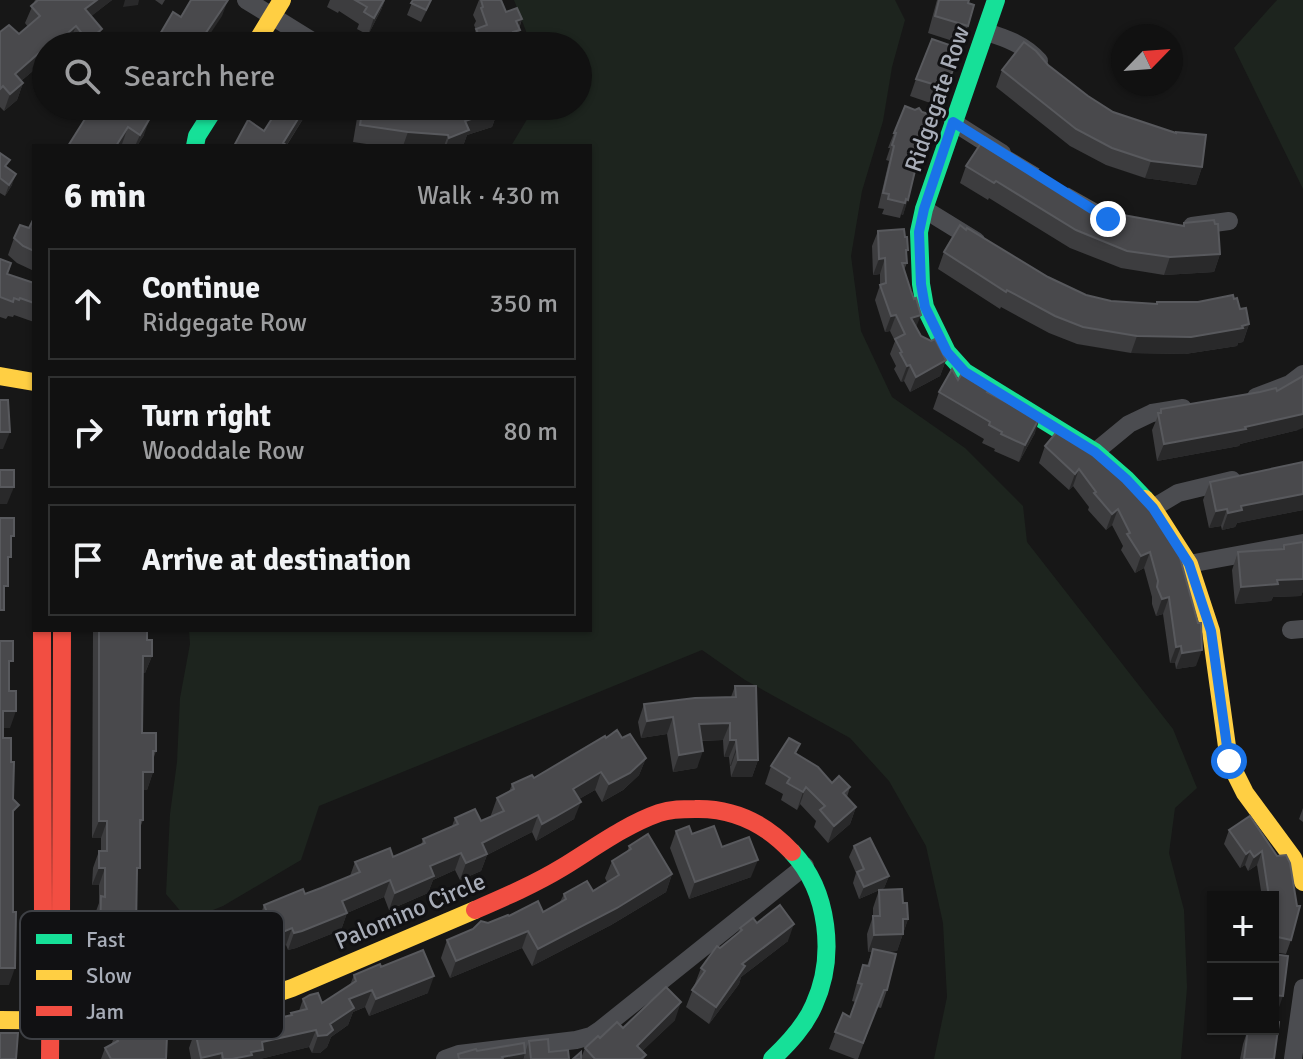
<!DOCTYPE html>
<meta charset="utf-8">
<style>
body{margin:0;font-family:Signika,sans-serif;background:#1e1f1f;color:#f1f3f6}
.controls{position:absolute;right:24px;bottom:24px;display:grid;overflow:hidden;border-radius:0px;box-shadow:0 2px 6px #0004}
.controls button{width:72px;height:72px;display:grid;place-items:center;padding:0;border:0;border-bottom:2px solid #303131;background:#111;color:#f1f3f6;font:40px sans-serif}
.compass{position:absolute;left:1111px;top:24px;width:72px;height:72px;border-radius:50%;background:#111;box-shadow:0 2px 6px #0004;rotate:65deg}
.stop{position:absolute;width:24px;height:24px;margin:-18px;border:6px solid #1a73e8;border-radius:50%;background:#fff}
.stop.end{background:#1a73e8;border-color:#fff;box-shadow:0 2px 8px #0008}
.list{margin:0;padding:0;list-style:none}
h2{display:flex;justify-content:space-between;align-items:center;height:104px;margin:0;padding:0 32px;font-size:34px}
h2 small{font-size:26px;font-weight:400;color:#9c9d9f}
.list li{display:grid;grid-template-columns:52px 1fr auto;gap:24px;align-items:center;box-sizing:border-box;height:112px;margin:0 16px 16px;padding:0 16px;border:2px solid #303131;border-radius:0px}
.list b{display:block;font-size:30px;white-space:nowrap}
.list p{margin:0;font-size:26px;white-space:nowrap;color:#9c9d9f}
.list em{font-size:26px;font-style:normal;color:#9c9d9f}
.icon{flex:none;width:44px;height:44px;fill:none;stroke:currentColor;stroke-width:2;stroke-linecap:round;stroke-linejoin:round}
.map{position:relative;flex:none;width:1303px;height:1059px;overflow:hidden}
.search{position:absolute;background:#111;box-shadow:0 2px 6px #0004;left:32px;top:32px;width:560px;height:88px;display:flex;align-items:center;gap:20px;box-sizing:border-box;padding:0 28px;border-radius:44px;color:#9c9d9f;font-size:30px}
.panel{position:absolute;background:#111;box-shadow:0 2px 6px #0004;left:32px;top:144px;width:560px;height:488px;border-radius:0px}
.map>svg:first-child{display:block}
</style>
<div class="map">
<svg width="1303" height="1059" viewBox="0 0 1303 1059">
<rect width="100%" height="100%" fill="#171717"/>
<g fill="#1d241e">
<polygon points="514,0 895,0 905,20 892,67 883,121 862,191 851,256 861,331 892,397 965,448 1023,506 1027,542 1173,729 1197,788 1175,808 1169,853 1184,910 1187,988 1181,1059 934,1059 947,997 943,923 926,846 889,781 850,738 745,680 702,650 319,806 301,860 223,906 188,920 166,894 170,814 177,762 180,698 190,644 189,630 590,630 590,146 511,146 535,106 578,106 578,46 530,46 529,39"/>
<polygon points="1277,0 1303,0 1303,189 1234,48"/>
</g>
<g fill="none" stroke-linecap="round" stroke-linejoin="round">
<g stroke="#4b4c50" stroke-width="18">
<polyline points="246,0 320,46"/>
<path d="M986 32C1006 38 1025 45 1039 61"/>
<polyline points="953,122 1002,153"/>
<polyline points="924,209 976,241"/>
<polyline points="1192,226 1229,221"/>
<polyline points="1256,397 1290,384 1303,374"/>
<polyline points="1095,452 1129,424 1152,413 1183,408"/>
<polyline points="1153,508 1178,493 1232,480"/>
<polyline points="1189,564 1303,543"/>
<polyline points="1291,630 1303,629"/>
<polyline points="445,1059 459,1054 576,1040 591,1036 600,1030 805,866"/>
<polyline points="1293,1059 1303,988"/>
</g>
<g stroke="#16e098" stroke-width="18">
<polyline points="996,0 924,209 919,232 921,284 925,307 947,352 965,372 1095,452 1126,479 1145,499"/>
<polyline points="195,146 197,136 216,106"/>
<path d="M772 1059C789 1043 805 1026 814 1005 836 957 829 891 792 852"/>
</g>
<g stroke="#ffcf43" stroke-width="18">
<polyline points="254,46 282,0"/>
<polyline points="0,376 34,382"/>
<polyline points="1145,499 1153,508 1189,564 1211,631 1229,761 1245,793 1293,858 1303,882"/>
<polyline points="0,1020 103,1021 194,1016 228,1010 292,988 475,910"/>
</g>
<g stroke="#f24e42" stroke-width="18">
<polyline points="42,630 43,914 51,939 50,1059"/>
<path d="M475 910C505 897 535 884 563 867 594 848 625 825 659 813 671 809 683 809 695 809 734 808 766 824 792 852"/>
<polyline points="51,939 61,918 62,630"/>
</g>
</g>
<g fill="#3d3d3f">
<polygon points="35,0 112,0 91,16 96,46 72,46 69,43 65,46 46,46 46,84 34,70 21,81 23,83 17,100 4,111 0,107 0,32 19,34 28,27 25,23"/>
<polygon points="155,0 165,0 162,5"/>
<polygon points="330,0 385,0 381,10 368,35 357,29 359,24 339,11 338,13 327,7"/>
<polygon points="413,0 429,6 421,22 407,15"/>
<polygon points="479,0 501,0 506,12 522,19 515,42 516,46 470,46 476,30 474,25 476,21 473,15"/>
<polygon points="937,0 969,0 968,26 962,44 928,33"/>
<polygon points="961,49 939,106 910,96 916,79"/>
<polygon points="1048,65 1088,96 1202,167 1196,185 1145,178 1106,165 1070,146 996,87 1002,70"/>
<polygon points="266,106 311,106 287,145 264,131 272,119 263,114"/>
<polygon points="361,106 503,106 498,110 492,127 467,135 463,146 380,146 353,142 357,118"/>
<polygon points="142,112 144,135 137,146 124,146 122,144 94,113"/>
<polygon points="894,133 925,133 931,135 919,171 915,170 903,215 901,214 900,218 882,214 884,209 878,208 889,161 886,160 890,148 888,148"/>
<polygon points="0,153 7,167 12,185 5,196 0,193"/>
<polygon points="966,166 1037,171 1068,191 1112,213 1183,226 1184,223 1220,254 1214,272 1164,275 1121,268 1070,248 989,198 988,200 960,183"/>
<polygon points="34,218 34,271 17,263 8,255 14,238 29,228"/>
<polygon points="878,231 905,237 908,250 906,254 907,263 904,270 916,328 921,336 946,360 940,376 910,392 904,381 901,382 894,369 896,366 890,354 895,341 890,331 885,332 875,300 880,285 880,274 873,275 872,246"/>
<polygon points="944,252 1048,277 1086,295 1111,301 1157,304 1234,299 1249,324 1243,342 1238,343 1237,346 1185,354 1131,353 1077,344 1049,333 1001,307 1000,309 938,269"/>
<polygon points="0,259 7,274 34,283 34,322 14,315 13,317 8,316 6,319 0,317"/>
<polygon points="958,380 990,387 988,392 1035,433 1019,462 994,451 995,449 982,443 984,439 933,409 939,392"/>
<polygon points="1277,391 1298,430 1240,444 1239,446 1157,461 1152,430 1161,409"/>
<polygon points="1045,446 1122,478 1196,666 1176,669 1175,663 1170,663 1163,614 1156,616 1152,604 1152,597 1144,568 1135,573 1121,550 1123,546 1112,525 1106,530 1088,510 1089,507 1073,486 1069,490 1039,463"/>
<polygon points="1303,462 1303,510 1237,523 1235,527 1222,530 1221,526 1209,528 1203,500 1210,482"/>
<polygon points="1303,542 1303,591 1301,596 1273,597 1271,601 1235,604 1232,570 1238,552 1282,549 1284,545"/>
<polygon points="93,630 147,630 147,640 152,656 145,673 143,673 142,733 156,751 153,760 153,772 147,790 143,790 143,820 140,828 137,878 136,930 145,970 139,987 93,988 95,914 99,903 99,885 92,885 93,868 99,851 101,851 101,838 92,838"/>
<polygon points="735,686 758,760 752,777 731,777 729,757 724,757 723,740 702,741 697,768 673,772 667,734 641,738 638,722 644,704 731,697"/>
<polygon points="606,738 622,738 646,758 639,775 623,790 602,802 595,790 579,799 574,819 536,841 532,832 487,855 481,871 460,880 455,870 433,880 428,893 389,910 384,897 347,913 341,930 296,948 288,950 286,945 272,951 270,948 257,952 253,965 243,967 241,972 193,984 186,959 188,954 187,949 193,932 240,929 259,925 258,922 264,905 305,894 350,876 355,862 393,857 421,845 423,839 452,826 455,818 481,821 492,817 491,815 497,798 509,792 512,784 534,778"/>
<polygon points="800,744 796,754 832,783 850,787 847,797 856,807 850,824 828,843 814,827 816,821 800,804 797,810 781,800 783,794 765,784 771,766"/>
<polygon points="1303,808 1303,822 1299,819"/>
<polygon points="1250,816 1291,940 1286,954 1273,952 1273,897 1262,897 1257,865 1248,871 1245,865 1240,868 1224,844 1229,830"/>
<polygon points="676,831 692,834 722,847 751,877 689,899 670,848"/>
<polygon points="629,846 672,874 666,892 611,925 532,966 522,948 450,978 441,958 447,940 488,923 509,916 543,912 560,902 564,894 593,891 607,882 605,878 612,861 627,852"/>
<polygon points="854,846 889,876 884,888 859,899 853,883 856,873 849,857"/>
<polygon points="879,890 903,903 908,919 897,951 884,952 887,990 881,1008 877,1007 858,1059 855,1059 829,1049 843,1013 850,1017 856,1002 852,1001 857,982 863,965 867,966 872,952 868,952 867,934 873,916 873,908"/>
<polygon points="757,923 788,941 741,977 739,984 709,1024 686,1007 701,968 720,948 738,933 740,928"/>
<polygon points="381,967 428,993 369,1016 365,1007 353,1012 348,1025 331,1037 327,1047 320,1053 312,1053 309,1047 260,1059 191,1059 189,1048 195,1031 211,1033 238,1027 241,1019 261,1022 290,1015 291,1013 299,1011 303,999 322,1003 350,985 354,975"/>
<polygon points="675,1020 642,1051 646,1055 644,1059 573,1059 581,1058 585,1048 600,1038 623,1028"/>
<polygon points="1248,1029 1274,1059 1240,1059 1243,1044"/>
<polygon points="115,1035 166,1059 101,1059 105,1048 111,1045"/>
<polygon points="529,1041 549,1052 569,1059 523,1059"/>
</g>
<g fill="#29292a">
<polygon points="97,0 112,0 79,26 85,9"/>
<polygon points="125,0 139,0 138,5 123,7"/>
<polygon points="228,0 222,16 202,46 197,46"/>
<polygon points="384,0 385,0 381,10 368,35 374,18"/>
<polygon points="522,19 517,31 520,30 514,46 508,46 516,21"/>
<polygon points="76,26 69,43 65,46 52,46"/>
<polygon points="102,29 96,46 86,46 88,41"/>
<polygon points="40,52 34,70 9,91 15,74"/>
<polygon points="23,83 17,100 4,111 10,94"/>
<polygon points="306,106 311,106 286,146 282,146"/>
<polygon points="494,106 503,106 498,110 492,127 467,135 463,146 446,146 449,138 465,121"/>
<polygon points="150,118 144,135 137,146 135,146 140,135"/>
<polygon points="128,127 122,144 120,146 116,146"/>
<polygon points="408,132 448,135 444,146 403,146"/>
<polygon points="1151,161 1202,167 1196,185 1145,178"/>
<polygon points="16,174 12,185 5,196 9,185"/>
<polygon points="906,199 908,200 903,215 901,214"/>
<polygon points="1220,254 1214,272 1164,275 1170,257"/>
<polygon points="885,258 880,274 873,275 879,259"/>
<polygon points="896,315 890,331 885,332 891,316"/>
<polygon points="921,315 915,330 911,318"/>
<polygon points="1249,324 1243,342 1238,343 1237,346 1185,354 1131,353 1137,336"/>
<polygon points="946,360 940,376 910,392 916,377"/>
<polygon points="910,365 904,381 901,382 907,366"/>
<polygon points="1303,414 1303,428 1298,430 1240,444 1239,446 1157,461 1164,444"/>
<polygon points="1041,415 1035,433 1019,462 1025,445"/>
<polygon points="0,432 10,432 3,449 0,449"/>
<polygon points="1079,469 1073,486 1069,490 1075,474"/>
<polygon points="0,487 14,487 7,504 0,504"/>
<polygon points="1303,494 1303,510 1237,523 1235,527 1222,530 1228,513 1241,506"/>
<polygon points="1118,509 1112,525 1106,530 1112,514"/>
<polygon points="1227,509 1221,526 1209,528 1216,511"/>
<polygon points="1150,552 1144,568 1135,573 1141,556"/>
<polygon points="1303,579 1303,591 1301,596 1273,597 1271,601 1235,604 1241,587 1277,580"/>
<polygon points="1169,597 1163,614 1156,616 1162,599"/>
<polygon points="1181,646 1175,663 1170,663 1176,647"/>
<polygon points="1202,650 1196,666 1176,669 1182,653"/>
<polygon points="143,656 152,656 145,673 137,673"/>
<polygon points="3,711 16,711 10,728 0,728"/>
<polygon points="673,717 667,734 641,738 647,721"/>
<polygon points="730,723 723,740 693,741 699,724"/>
<polygon points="730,740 736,740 729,757 724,757"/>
<polygon points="736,749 737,749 731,766 730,766"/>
<polygon points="703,751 697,768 673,772 679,755"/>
<polygon points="646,758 639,775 623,790 602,802 609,784"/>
<polygon points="738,760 758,760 752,777 731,777"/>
<polygon points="143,772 153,772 147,790 137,790"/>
<polygon points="601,772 595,790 567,806 573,789"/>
<polygon points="806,787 800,804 797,810 803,792"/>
<polygon points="581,802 574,819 536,841 542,824"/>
<polygon points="856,807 850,824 828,843 834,826"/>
<polygon points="538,815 532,832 487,855 481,871 460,880 466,863 482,843"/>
<polygon points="99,821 107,821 101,838 92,838"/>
<polygon points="1250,851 1245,865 1240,868 1246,854"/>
<polygon points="1262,851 1257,865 1248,871 1254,857"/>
<polygon points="461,853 455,870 433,880 428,893 389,910 395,893 430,866"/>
<polygon points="758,860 751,877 689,899 695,882"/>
<polygon points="99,868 105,868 99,885 92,885"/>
<polygon points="672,874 666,892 611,925 532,966 538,949"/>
<polygon points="889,876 884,888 859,899 864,887"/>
<polygon points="390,880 384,897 347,913 341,930 296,948 288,950 294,933 342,901"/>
<polygon points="903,919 908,919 897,951 868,952 874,935"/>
<polygon points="794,924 788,941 741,977 739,984 709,1024 716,1007 742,964"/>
<polygon points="292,928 286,945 272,951 278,934"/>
<polygon points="276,931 270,948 257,952 253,965 243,967 241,972 193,984 199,967 246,951 256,937"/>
<polygon points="528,931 522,948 450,978 456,961"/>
<polygon points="0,968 15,968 9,985 0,985"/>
<polygon points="99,970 145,970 139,987 93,988"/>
<polygon points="434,976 428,993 369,1016 376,999"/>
<polygon points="372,990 365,1007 353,1012 348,1025 331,1037 327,1047 320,1053 312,1053 318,1036 349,999"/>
<polygon points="1273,995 1283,996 1277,1013 1273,1013"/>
<polygon points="681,1002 675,1020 634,1059 637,1046"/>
<polygon points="316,1030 309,1047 260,1059 232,1059 251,1052 262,1042"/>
<polygon points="222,1053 220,1059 200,1059 201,1058"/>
<polygon points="525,1053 523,1059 502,1059 502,1057"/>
</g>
<g fill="#49494c" stroke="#58595d" stroke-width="2">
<polygon points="38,0 97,0 85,9 102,29 88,41 76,26 53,46 46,46 46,59 40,52 15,74 23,83 10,94 3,86 0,89 0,32 9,25 19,34 40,16 31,6"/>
<polygon points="191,0 228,0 197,46 153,46 173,12 181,17"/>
<polygon points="355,0 384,0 374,18 364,12 367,7"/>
<polygon points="413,0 431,0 426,10 411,3"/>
<polygon points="481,0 501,0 506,12 517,8 522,19 516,21 520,30 513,32 516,46 486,46 485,42 482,43 476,29 487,25 481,8 483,7"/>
<polygon points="939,0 969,0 968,3 974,5 968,26 935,16"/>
<polygon points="932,39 961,49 946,88 916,79"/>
<polygon points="1024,42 1036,51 1048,65 1088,96 1113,112 1176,133 1176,132 1206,135 1202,167 1151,161 1112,148 1076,129 1002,70"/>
<polygon points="99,106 141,106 138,110 150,118 140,135 128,127 116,146 68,146 90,111 94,113"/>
<polygon points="280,106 306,106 283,143 288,146 234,146 248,120 264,131"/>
<polygon points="363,106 498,106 499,110 465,121 469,130 449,138 448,135 408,132 360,125"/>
<polygon points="905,106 915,110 919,108 922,112 932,115 925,133 931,135 924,156 919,154 908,200 906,199 905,203 888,199 889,194 883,193 894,146 892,145 896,133 894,133"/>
<polygon points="985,137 1038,169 1037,170 1043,175 1068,191 1069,189 1112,213 1184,226 1184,223 1214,220 1215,224 1218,224 1220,254 1170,257 1127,251 1076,230 996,181 994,183 966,166"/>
<polygon points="0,153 10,160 5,166 16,174 9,185 0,178"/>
<polygon points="34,218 34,251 23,246 14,238 20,225 29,228"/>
<polygon points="960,225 966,230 967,228 1048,277 1086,295 1111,301 1157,304 1157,302 1198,302 1233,295 1234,299 1237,298 1240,309 1246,308 1249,324 1242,326 1243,328 1191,337 1137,336 1083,327 1055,316 1007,290 1006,292 944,252"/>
<polygon points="904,229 905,237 907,237 908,250 906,250 907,263 902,263 911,291 914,299 916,298 921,315 911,318 921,336 931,341 935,339 946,360 916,377 910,365 907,366 900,353 902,352 895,339 905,334 896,315 891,316 880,285 886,283 885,258 879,259 878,231"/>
<polygon points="0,259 11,263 7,274 34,283 34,303 20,298 19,300 14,298 13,302 0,297"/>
<polygon points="952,369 958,380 963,372 990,387 987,392 1019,409 1022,404 1041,415 1025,445 1001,434 1002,432 989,425 990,422 939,392"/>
<polygon points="1303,376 1303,414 1245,427 1246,429 1164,444 1158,413 1161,413 1161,409 1260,392 1276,388 1277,391"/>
<polygon points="0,400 8,400 10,432 0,432"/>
<polygon points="1060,428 1092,448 1112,465 1122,478 1124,477 1149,504 1157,521 1160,520 1179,554 1198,623 1201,623 1202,650 1182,653 1181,646 1176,647 1169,597 1162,599 1157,587 1158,581 1150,552 1141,556 1127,534 1130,533 1118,509 1112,514 1094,493 1096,492 1079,469 1075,474 1045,446"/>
<polygon points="1303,462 1303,494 1241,506 1242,510 1228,513 1227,509 1216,511 1210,482"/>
<rect x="0" y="470" width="14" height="17"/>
<polygon points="0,518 14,518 14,536 11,536 11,557 8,557 8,586 4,586 4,610 0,610"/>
<polygon points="1303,542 1303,579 1277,580 1278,584 1241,587 1238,552 1284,549 1284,545"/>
<polygon points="99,630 147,630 147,640 152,640 152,656 143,656 142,733 156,733 156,751 153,751 153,772 143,772 143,820 140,820 140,868 137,868 136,930 146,930 145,970 99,970 101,896 105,897 105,868 99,868 99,851 107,851 107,821 99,821"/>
<polygon points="0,641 13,641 13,661 9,661 9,691 16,691 16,711 3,711 3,738 11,738 11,762 14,762 13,799 19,805 13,811 13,912 16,912 15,968 0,968"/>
<polygon points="735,686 756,686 758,760 738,760 736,740 730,740 730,723 699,724 703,751 679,755 673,717 647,721 644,704 695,698 736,697"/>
<polygon points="617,730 622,738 630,734 646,758 630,773 609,784 601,772 573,789 581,802 555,817 542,824 538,815 482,843 487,854 466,863 461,853 430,866 434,876 395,893 390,880 342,901 347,913 302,931 294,933 292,928 278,934 276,931 256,937 259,947 246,951 248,954 199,967 192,942 196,941 193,932 238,920 240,929 271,922 264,905 303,889 305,894 321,888 360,872 355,862 390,848 393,857 425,843 423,839 458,824 455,818 475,809 481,821 504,811 497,798 514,789 512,784 532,775 534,778 605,736 606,738"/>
<polygon points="789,738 800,744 795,753 818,767 832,783 839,776 850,787 843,793 856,807 834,826 820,810 825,806 806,787 803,792 787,783 790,778 771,766"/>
<polygon points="1250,816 1277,856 1286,855 1290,863 1297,906 1300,906 1291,940 1273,936 1273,897 1269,897 1262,851 1254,857 1250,851 1246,854 1229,830"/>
<polygon points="689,826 692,834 714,826 722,847 749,837 758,860 695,882 676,831"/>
<polygon points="648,834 672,874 617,908 538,949 528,931 456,961 447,940 473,929 481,921 488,923 508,915 509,916 538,901 543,912 566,899 564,894 587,881 593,891 619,875 612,861 631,849 629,846"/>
<polygon points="870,838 889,876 864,887 857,872 864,869 854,846"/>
<polygon points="902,889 903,903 907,903 908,919 903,919 903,934 874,935 873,916 880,916 879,890"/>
<polygon points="780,905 794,924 742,964 745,966 716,1007 692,990 705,971 701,968 717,946 720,948 742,930 740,928 753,918 757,923"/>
<polygon points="873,949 896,954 887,990 884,990 863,1043 835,1032 843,1013 850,1017 862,984 858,983 863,965 869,966"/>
<polygon points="423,950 434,976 376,999 372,990 349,999 354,1008 330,1024 333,1030 327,1035 318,1036 316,1030 262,1042 263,1050 251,1052 252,1055 232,1059 223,1059 222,1053 201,1058 195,1031 210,1028 211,1033 243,1026 241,1019 260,1015 261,1022 292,1015 291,1013 307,1009 303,999 310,995 318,993 322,1003 356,981 354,975 380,964 381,967"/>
<polygon points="1273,954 1288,956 1283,996 1273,995"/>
<polygon points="666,987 681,1002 637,1046 646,1055 641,1059 595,1059 585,1048 598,1036 600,1038 617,1022 623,1028"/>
<polygon points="1273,1021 1279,1022 1274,1059 1244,1059 1248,1029 1273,1029"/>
<polygon points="0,1033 18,1033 16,1059 0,1059"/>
<polygon points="115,1035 167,1036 166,1059 111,1059 105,1048 118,1041"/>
<polygon points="548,1039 549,1052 568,1050 569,1059 531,1059 529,1041"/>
<polygon points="524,1043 525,1053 502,1057 503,1059 459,1059 458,1054 476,1049 477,1051"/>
<polygon points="581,1052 581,1059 573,1059"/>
</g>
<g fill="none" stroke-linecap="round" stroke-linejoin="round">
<polyline stroke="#1a73e8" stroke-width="10" points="1108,219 953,122 924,209 919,232 921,284 925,307 947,352 965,372 1095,452 1126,479 1153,508 1189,564 1211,631 1229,761"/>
</g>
<g text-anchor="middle" stroke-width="6" stroke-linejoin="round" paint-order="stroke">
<g font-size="24" fill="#a8adb8" stroke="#111113">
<text transform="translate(937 99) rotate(-71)" y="8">Ridgegate Row</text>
<text transform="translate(410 911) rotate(-23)" y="8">Palomino Circle</text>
</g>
</g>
<rect x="20" y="911" width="264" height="128" rx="12" fill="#111113" stroke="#3e4045" stroke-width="2"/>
<rect x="36" y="934" width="36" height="10" fill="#16e098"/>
<rect x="36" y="970" width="36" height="10" fill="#ffcf43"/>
<rect x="36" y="1006" width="36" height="10" fill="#f24e42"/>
<g font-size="22" fill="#a8adb8">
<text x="86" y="947">Fast</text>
<text x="86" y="983">Slow</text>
<text x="86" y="1019">Jam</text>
</g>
</svg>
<div class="controls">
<button>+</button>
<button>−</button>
</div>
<svg class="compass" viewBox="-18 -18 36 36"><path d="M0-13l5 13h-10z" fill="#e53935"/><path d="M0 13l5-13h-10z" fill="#9c9d9f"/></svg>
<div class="stop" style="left:1229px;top:761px"></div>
<div class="stop end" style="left:1108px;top:219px"></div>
<div class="search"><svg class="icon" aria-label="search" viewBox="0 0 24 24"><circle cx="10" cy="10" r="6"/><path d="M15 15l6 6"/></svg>Search here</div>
<section class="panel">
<h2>6 min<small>Walk · 430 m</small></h2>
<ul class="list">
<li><svg class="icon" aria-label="ahead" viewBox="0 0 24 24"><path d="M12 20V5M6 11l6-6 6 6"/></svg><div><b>Continue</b><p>Ridgegate Row</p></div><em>350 m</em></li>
<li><svg class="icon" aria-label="right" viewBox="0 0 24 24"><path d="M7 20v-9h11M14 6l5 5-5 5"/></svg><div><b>Turn right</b><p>Wooddale Row</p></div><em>80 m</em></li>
<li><svg class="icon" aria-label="arrive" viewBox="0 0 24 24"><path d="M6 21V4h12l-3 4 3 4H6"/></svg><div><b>Arrive at destination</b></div></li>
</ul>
</section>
</div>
